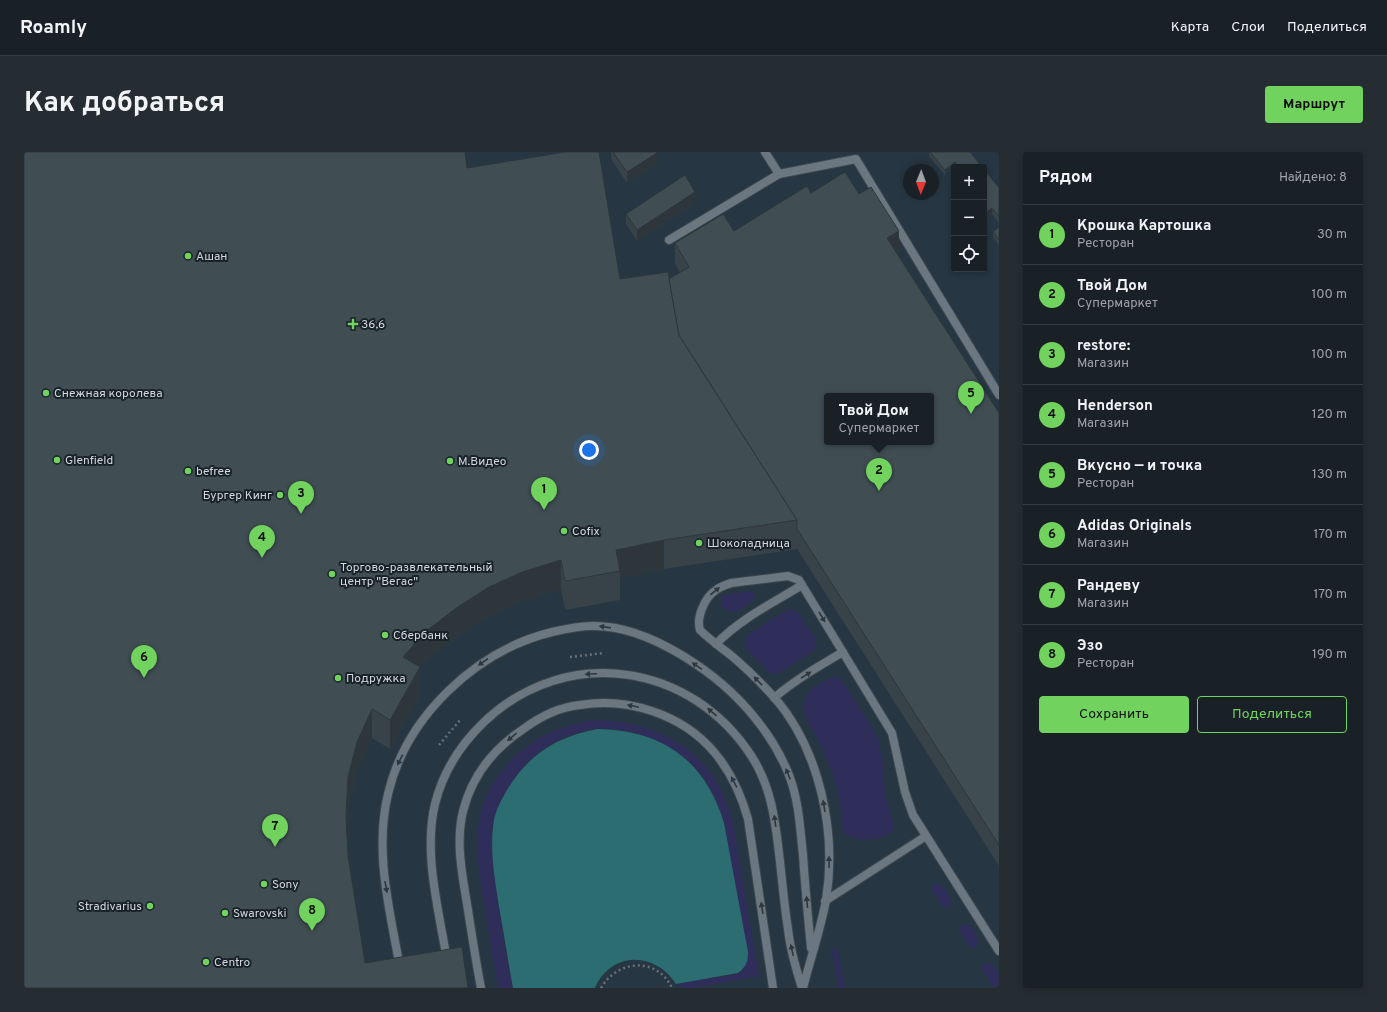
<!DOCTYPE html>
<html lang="ru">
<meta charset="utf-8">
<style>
body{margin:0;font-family:Overpass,sans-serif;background:#262d32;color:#f1f3f6}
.controls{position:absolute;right:12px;top:12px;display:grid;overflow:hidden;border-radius:4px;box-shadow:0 2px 6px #0003}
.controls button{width:36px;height:36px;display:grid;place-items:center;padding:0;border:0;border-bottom:1px solid #373e43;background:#192026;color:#f1f3f6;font:20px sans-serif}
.compass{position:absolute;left:879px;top:12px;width:36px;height:36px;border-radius:50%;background:#192026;box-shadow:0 2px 6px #0003;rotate:181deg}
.you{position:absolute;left:565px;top:298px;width:14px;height:14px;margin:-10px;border:3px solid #fff;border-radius:50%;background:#1a73e8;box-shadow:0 0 0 6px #1a73e833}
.badge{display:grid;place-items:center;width:26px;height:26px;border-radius:50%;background:#71d35e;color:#111;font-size:13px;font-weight:700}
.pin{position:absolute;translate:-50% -33px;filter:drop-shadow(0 1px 2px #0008)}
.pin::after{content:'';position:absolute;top:21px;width:14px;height:12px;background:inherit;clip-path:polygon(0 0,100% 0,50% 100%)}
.popup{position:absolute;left:800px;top:241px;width:110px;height:52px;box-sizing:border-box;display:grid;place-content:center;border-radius:4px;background:#192026;filter:drop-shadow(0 1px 3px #0005);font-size:13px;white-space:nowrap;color:#9fa3a7}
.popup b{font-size:15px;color:#f1f3f6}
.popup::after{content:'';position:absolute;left:50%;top:100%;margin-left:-8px;border:8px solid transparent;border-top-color:#192026}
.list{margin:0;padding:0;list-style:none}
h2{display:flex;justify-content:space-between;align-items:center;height:52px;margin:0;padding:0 16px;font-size:17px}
h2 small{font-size:13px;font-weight:400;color:#9fa3a7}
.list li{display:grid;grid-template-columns:26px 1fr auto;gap:12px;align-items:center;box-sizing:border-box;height:60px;padding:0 16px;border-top:1px solid #373e43}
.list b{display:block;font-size:15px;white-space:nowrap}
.list p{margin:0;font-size:13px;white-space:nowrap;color:#9fa3a7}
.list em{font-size:13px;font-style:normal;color:#9fa3a7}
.actions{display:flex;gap:8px;padding:12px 16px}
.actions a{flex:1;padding:9px 0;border:1px solid #71d35e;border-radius:4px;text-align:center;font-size:14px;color:#71d35e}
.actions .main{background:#71d35e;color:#111}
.icon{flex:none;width:22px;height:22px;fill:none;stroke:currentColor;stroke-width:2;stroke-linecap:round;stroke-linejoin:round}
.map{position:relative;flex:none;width:975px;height:836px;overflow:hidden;border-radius:4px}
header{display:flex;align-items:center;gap:24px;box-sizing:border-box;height:56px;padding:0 20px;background:#192026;border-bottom:1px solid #373e43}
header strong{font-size:19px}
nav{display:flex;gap:22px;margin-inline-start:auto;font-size:14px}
.intro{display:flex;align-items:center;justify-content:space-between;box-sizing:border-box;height:96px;padding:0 24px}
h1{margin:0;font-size:28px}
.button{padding:10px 18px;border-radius:4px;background:#71d35e;color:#111;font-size:14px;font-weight:700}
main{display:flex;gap:24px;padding:0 24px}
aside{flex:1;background:#192026;border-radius:4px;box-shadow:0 2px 6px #0003}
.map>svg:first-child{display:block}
</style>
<header>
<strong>Roamly</strong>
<nav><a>Карта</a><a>Слои</a><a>Поделиться</a></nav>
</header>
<div class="intro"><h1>Как добраться</h1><a class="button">Маршрут</a></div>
<main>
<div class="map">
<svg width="975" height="836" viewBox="0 0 975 836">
<rect width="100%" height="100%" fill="#212b33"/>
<path fill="#263642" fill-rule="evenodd" d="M0 0H975V836H0ZM930 15H960V117H930ZM885 18H909V42H885ZM803 244H907V290H803Z"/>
<g fill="#2f2e5b">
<path d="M726 439 731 443 730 447C720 455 711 466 698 455L697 444Z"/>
<path d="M763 458C769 457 771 458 775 462L791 486 793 494C790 500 760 519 753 521 750 522 747 522 744 520L722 496C721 493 720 490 721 487 723 481 756 463 763 458Z"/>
<path d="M811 525 816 527 820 531 854 586 859 610 861 644 870 675C864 691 827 691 819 679 816 674 817 667 817 661 816 652 815 643 812 634 808 619 802 605 796 591 790 579 779 566 780 552 781 543 787 538 794 533 800 529 804 526 811 525Z"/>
<path d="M572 568C619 569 665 587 691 627 699 640 704 655 709 670L735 824 668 836H659L652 832 708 823 714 821 720 817C716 789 713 762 710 734 705 700 702 664 684 633 673 614 657 601 637 592 618 582 595 575 573 577 540 580 506 601 489 629 485 635 482 642 479 649 476 654 473 660 471 666 467 676 468 690 469 701 471 746 481 791 489 836H474C469 808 465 780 460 752 450 692 445 645 495 601 516 582 544 571 572 568Z"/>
<path d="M912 732C921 733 926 743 927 751L924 756H919L908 738V734Z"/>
<path d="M942 772C951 776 957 788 951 796H946L935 778V774Z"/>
<polygon points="811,796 814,799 821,836 815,836 814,834 808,799"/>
<polygon points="962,811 968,812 975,822 974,835 971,836 968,833 958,817 958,813"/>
</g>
<path fill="#2c6d72" d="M573 577C638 578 681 608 700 671L724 800C724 810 722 815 714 821L652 832C631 799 587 799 571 836H489C484 809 480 782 475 755 471 727 465 697 470 668 472 657 478 647 483 638 505 602 532 585 573 577Z"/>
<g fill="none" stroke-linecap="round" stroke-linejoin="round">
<g stroke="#3e474d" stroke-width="10">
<g id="service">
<polyline points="741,0 755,22"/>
<polyline points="645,88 755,22 832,7 975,243"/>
<path d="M692 492C716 467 749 451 778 433"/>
<path d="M750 546C771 528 795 514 819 500"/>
<polyline points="801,749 902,684"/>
<path d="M423 808C415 759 399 701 411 652 419 620 436 593 460 570 542 492 667 510 728 605 747 635 751 667 755 701 758 726 760 752 764 777 766 797 772 817 778 836"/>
<path d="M376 816C366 759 350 700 364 642 382 565 451 499 528 480 541 477 554 474 568 474 625 473 696 522 731 566 745 583 757 603 765 623 775 649 776 676 779 703 781 734 784 765 787 796"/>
<path d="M457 836C452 810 448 784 444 758 439 726 431 692 439 659 448 624 468 598 498 578 514 566 535 555 556 553 603 545 658 562 690 600 707 620 717 642 724 667L749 836"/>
<path d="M779 836C786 808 797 776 802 748 813 680 796 598 750 545 737 531 723 517 709 505 698 496 686 488 676 478 672 465 681 445 692 438 697 434 702 433 707 431L764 424 775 428 778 433 868 581 881 640 889 663 975 799"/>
</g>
</g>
<g stroke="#687077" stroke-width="2.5" stroke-dasharray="2 3" stroke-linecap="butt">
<polyline points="546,505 580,501"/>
<polyline points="415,593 437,567"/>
<path d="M577 836C593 808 633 804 648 836"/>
</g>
<use href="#service" stroke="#6b7780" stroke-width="8"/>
</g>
<g fill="#374348">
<polygon points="587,0 589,0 633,12 603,31 587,7"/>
<polygon points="905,0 946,0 958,15 930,15 921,23 905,4"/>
<polygon points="443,16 596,127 645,127 656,121 651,112 651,91 710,79 787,41 835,42 875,99 873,101 975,261 975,714 773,397 640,417 596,426 596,448 541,458 537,437 498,449 465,464 435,483 401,509 396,514 396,544 366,597 348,586 333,619 324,654 323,681 324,704 341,811 0,836"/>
<polygon points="975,36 975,71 968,62 960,68"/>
<polygon points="671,51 613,89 602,72 602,62"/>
<polygon points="975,75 975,93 969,85 969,80"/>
</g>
<g fill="#2d373b">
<polygon points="633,1 633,12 603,31 603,20"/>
<polygon points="931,10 931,15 930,15 930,16 921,23 921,18"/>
<polygon points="671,40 671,51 613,89 613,78"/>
<polygon points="968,56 968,62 960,68 960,62"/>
<polygon points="875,79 875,99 863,107 863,86"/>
<polygon points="640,388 640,417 596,426 596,419 592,398"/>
<polygon points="537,408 537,437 498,449 465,464 435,483 401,509 379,534 379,505 401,480 435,454 465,435 498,420"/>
<polygon points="396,515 396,544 366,597 366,568"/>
<polygon points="348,557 348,586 333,619 324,654 322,694 322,665 324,625 333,590"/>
</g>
<g fill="#404e54" stroke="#2d373b" fill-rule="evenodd">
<polygon points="0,0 441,0 443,16 541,0 575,0 596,127 644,120 655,183 773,368 640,388 592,398 596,419 541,429 537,408 498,420 465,435 435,454 401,480 379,505 396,515 366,568 348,557 333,590 324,625 322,665 324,704 341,811 438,795 444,836 0,836"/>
<polygon points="589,0 632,0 633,1 603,20"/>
<polygon points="906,0 946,0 958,15 935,15 931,10 921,18"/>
<polygon points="960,17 975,36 975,65 968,56 960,62"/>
<path d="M821 20 835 42 847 35 875 79 863 86 975 261V693L773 377V368L655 183 645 127 665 115 651 91 699 62 710 79 783 34 787 41ZM803 244H907V290H803Z"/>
<polygon points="661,23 671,40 613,78 602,62"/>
<polygon points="975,75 975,88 969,80"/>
</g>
<defs><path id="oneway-solid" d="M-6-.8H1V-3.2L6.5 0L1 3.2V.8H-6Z"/></defs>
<g fill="#2d373f">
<use href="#oneway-solid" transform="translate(691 439) rotate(-39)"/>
<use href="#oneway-solid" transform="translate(798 465) rotate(59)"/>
<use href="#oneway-solid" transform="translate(581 475) rotate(-172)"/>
<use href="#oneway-solid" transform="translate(459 510) rotate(145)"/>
<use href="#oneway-solid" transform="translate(673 514) rotate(-145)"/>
<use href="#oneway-solid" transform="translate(567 522) rotate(177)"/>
<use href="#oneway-solid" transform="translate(782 523) rotate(-32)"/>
<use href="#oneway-solid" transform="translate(734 529) rotate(-134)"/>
<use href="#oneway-solid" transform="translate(609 554) rotate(-168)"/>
<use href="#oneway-solid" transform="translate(688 560) rotate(-140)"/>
<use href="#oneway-solid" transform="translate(488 585) rotate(141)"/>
<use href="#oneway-solid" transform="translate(376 608) rotate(117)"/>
<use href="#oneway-solid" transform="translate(764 622) rotate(-112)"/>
<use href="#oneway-solid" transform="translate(710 630) rotate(-118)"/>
<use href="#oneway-solid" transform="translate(800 654) rotate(-99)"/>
<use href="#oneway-solid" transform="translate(751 669) rotate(-98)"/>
<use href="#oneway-solid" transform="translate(805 710) rotate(-90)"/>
<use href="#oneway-solid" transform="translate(362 735) rotate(80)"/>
<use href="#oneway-solid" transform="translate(783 750) rotate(-95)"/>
<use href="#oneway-solid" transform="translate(738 756) rotate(-99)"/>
<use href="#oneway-solid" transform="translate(768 798) rotate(-102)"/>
</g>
<g fill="#71d35e" stroke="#182229" stroke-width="1.5">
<circle cx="164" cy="104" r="4"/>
<path d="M327 166h4v4h4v4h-4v4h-4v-4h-4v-4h4z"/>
<circle cx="22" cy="241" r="4"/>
<circle cx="33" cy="308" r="4"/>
<circle cx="426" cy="309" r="4"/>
<circle cx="164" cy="319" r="4"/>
<circle cx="256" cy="343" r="4"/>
<circle cx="540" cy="379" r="4"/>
<circle cx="675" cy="391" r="4"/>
<circle cx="308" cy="422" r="4"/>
<circle cx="361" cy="483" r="4"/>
<circle cx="314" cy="526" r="4"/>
<circle cx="240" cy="732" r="4"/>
<circle cx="126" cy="754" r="4"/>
<circle cx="201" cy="761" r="4"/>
<circle cx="182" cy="810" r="4"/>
</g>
<g text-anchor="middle" stroke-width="4" stroke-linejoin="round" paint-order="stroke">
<g font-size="12" fill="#d1d7dc" stroke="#182229" text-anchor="start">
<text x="172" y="108">Ашан</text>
<text x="337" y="176">36,6</text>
<text x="30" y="245">Снежная королева</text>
<text x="41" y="312">Glenfield</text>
<text x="434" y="313">М.Видео</text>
<text x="172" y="323">befree</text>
<text x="248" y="347" text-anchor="end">Бургер Кинг</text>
<text x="548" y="383">Cofix</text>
<text x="683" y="395">Шоколадница</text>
<text x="316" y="419">Торгово-развлекательный<tspan x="316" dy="14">центр "Вегас"</tspan></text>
<text x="369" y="487">Сбербанк</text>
<text x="322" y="530">Подружка</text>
<text x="248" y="736">Sony</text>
<text x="118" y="758" text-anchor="end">Stradivarius</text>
<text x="209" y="765">Swarovski</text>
<text x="190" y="814">Centro</text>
</g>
</g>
</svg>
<div class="controls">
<button>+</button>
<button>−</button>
<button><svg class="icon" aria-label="locate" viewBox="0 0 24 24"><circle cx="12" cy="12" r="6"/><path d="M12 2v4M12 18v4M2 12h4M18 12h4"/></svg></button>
</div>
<svg class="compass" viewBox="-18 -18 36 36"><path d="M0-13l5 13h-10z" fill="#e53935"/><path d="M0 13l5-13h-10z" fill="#9fa3a7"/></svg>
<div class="you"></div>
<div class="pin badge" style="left:520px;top:358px">1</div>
<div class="pin badge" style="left:855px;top:339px">2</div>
<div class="popup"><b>Твой Дом</b>Супермаркет</div>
<div class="pin badge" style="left:277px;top:362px">3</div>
<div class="pin badge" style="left:238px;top:406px">4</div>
<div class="pin badge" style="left:947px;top:262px">5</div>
<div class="pin badge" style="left:120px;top:526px">6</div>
<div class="pin badge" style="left:251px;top:695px">7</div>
<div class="pin badge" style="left:288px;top:779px">8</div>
</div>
<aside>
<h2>Рядом<small>Найдено: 8</small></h2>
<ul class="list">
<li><span class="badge">1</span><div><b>Крошка Картошка</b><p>Ресторан</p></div><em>30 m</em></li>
<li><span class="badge">2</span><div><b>Твой Дом</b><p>Супермаркет</p></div><em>100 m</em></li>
<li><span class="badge">3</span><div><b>restore:</b><p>Магазин</p></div><em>100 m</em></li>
<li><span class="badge">4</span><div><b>Henderson</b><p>Магазин</p></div><em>120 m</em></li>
<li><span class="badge">5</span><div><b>Вкусно — и точка</b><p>Ресторан</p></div><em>130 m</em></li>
<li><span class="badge">6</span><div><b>Adidas Originals</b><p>Магазин</p></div><em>170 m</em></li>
<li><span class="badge">7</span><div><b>Рандеву</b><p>Магазин</p></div><em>170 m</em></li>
<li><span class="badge">8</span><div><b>Эзо</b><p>Ресторан</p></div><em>190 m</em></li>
</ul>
<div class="actions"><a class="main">Сохранить</a><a>Поделиться</a></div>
</aside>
</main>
